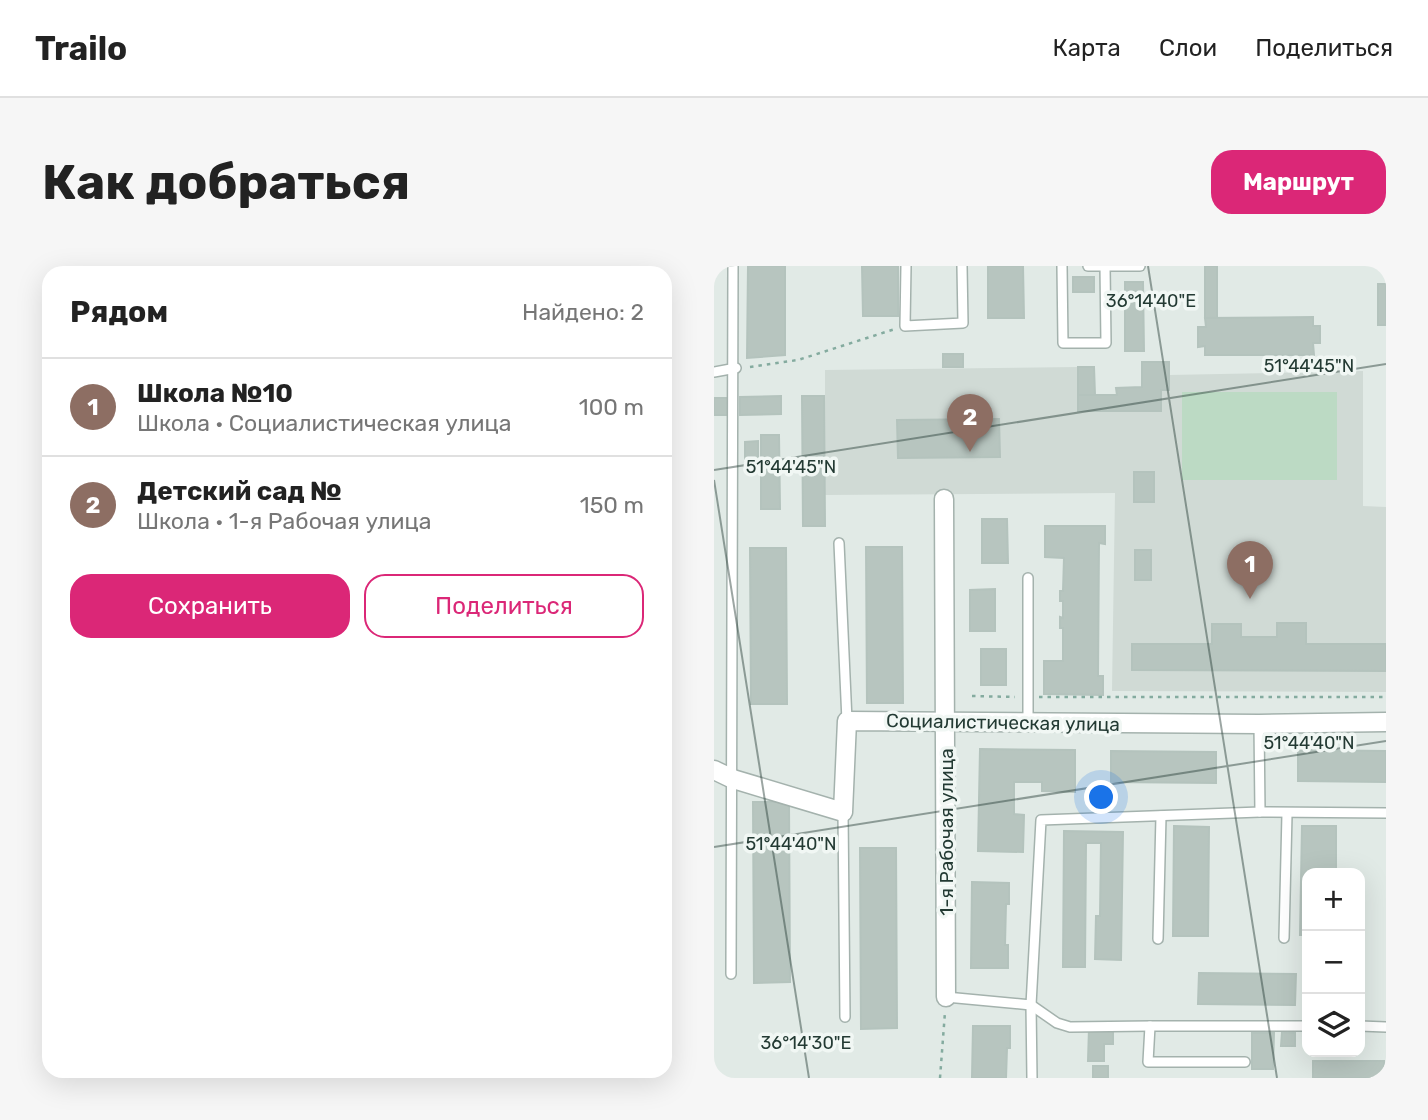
<!DOCTYPE html>
<html lang="ru">
<meta charset="utf-8">
<style>
body{margin:0;font-family:Rubik,sans-serif;background:#f6f6f6;color:#222}
.controls{position:absolute;right:21px;bottom:21px;display:grid;overflow:hidden;border-radius:14px;box-shadow:0 7px 28px #0002}
.controls button{width:63px;height:63px;display:grid;place-items:center;padding:0;border:0;border-bottom:2px solid #e0e0e0;background:#fff;color:#222;font:35px sans-serif}
.you{position:absolute;left:388px;top:532px;width:24px;height:24px;margin:-18px;border:5px solid #fff;border-radius:50%;background:#1a73e8;box-shadow:0 0 0 10px #1a73e833}
.badge{display:grid;place-items:center;width:46px;height:46px;border-radius:50%;background:#db2777;color:#fff;font-size:23px;font-weight:700}
.pin{position:absolute;translate:-50% -58px;filter:drop-shadow(0 2px 4px #0008)}
.pin::after{content:'';position:absolute;top:37px;width:24px;height:21px;background:inherit;clip-path:polygon(0 0,100% 0,50% 100%)}
.list{margin:0;padding:0;list-style:none}
h2{display:flex;justify-content:space-between;align-items:center;height:91px;margin:0;padding:0 28px;font-size:30px}
h2 small{font-size:23px;font-weight:400;color:#767676}
.list li{display:grid;grid-template-columns:46px 1fr auto;gap:21px;align-items:center;box-sizing:border-box;height:98px;padding:0 28px;border-top:2px solid #e0e0e0}
.list b{display:block;font-size:26px;white-space:nowrap}
.list p{margin:0;font-size:23px;white-space:nowrap;color:#767676}
.list em{font-size:23px;font-style:normal;color:#767676}
.actions{display:flex;gap:14px;padding:21px 28px}
.actions a{flex:1;padding:16px 0;border:2px solid #db2777;border-radius:21px;text-align:center;font-size:24px;color:#db2777}
.actions .main{background:#db2777;color:#fff}
.icon{flex:none;width:38px;height:38px;fill:none;stroke:currentColor;stroke-width:2;stroke-linecap:round;stroke-linejoin:round}
.map{position:relative;flex:none;width:672px;height:812px;overflow:hidden;border-radius:21px}
header{display:flex;align-items:center;gap:42px;box-sizing:border-box;height:98px;padding:0 35px;background:#fff;border-bottom:2px solid #e0e0e0}
header strong{font-size:33px}
nav{display:flex;gap:38px;margin-inline-start:auto;font-size:24px}
.intro{display:flex;align-items:center;justify-content:space-between;box-sizing:border-box;height:168px;padding:0 42px}
h1{margin:0;font-size:49px}
.button{padding:18px 32px;border-radius:21px;background:#db2777;color:#fff;font-size:24px;font-weight:700}
main{display:flex;gap:42px;padding:0 42px}
aside{flex:1;background:#fff;border-radius:21px;box-shadow:0 7px 28px #0002}
.map>svg:first-child{display:block}
</style>
<header>
<strong>Trailo</strong>
<nav><a>Карта</a><a>Слои</a><a>Поделиться</a></nav>
</header>
<div class="intro"><h1>Как добраться</h1><a class="button">Маршрут</a></div>
<main>
<aside>
<h2>Рядом<small>Найдено: 2</small></h2>
<ul class="list">
<li><span class="badge" style="background:#8d6e63">1</span><div><b>Школа №10</b><p>Школа · Социалистическая улица</p></div><em>100 m</em></li>
<li><span class="badge" style="background:#8d6e63">2</span><div><b>Детский сад №</b><p>Школа · 1-я Рабочая улица</p></div><em>150 m</em></li>
</ul>
<div class="actions"><a class="main">Сохранить</a><a>Поделиться</a></div>
</aside>
<div class="map">
<svg width="672" height="812" viewBox="0 0 672 812">
<rect width="100%" height="100%" fill="#e1eae6"/>
<polygon fill="#d0dad5" points="364,101 365,145 447,145 447,124 455,124 455,109 649,105 649,240 672,241 672,426 398,425 401,227 111,229 111,104"/>
<rect fill="#bcdac4" x="468" y="126" width="155" height="88"/>
<g fill="#b7c5bf" stroke="#b4c3bd" stroke-width="2">
<polygon points="34,0 71,0 71,89 33,92"/>
<polygon points="148,0 184,0 184,50 149,50"/>
<polygon points="274,0 309,0 310,52 274,52"/>
<rect x="491" y="0" width="12" height="52"/>
<rect x="359" y="11" width="21" height="15"/>
<polygon points="411,16 429,16 430,85 411,85"/>
<rect x="664" y="18" width="8" height="41"/>
<polygon points="599,51 599,60 606,60 606,77 599,77 600,89 491,89 491,80 484,81 484,61 492,61 491,52"/>
<rect x="229" y="88" width="20" height="13"/>
<polygon points="428,96 455,96 455,124 447,124 447,145 364,145 364,129 403,129 402,122 428,121"/>
<polygon points="364,101 380,101 381,129 364,129"/>
<polygon points="67,130 67,148 26,149 26,131"/>
<polygon points="88,130 110,130 111,260 89,260"/>
<rect x="0" y="132" width="17" height="17"/>
<polygon points="285,153 286,191 184,192 183,154"/>
<polygon points="47,169 65,169 66,243 47,243"/>
<polygon points="44,175 44,196 31,196 31,176"/>
<rect x="420" y="206" width="20" height="30"/>
<polygon points="268,253 293,253 294,297 268,297"/>
<polygon points="331,260 391,260 391,278 385,277 384,410 389,410 389,429 330,428 330,395 349,395 349,362 346,362 346,351 349,352 349,335 346,335 346,325 349,325 350,292 331,291"/>
<polygon points="152,281 188,281 189,437 153,437"/>
<polygon points="36,282 72,282 73,438 37,438"/>
<rect x="421" y="284" width="16" height="30"/>
<polygon points="281,323 281,365 256,365 256,324"/>
<polygon points="563,357 592,357 592,378 672,378 672,405 418,404 418,378 498,378 498,358 527,358 527,371 563,371"/>
<rect x="267" y="383" width="25" height="36"/>
<polygon points="266,483 361,484 361,526 328,525 328,516 300,516 300,548 310,549 309,586 264,585"/>
<polygon points="584,484 672,485 672,516 584,515"/>
<polygon points="397,485 502,486 502,517 397,516"/>
<polygon points="39,536 75,536 76,716 40,717"/>
<polygon points="460,560 495,561 494,670 459,670"/>
<polygon points="588,560 622,560 622,607 593,607 593,669 586,669"/>
<polygon points="350,565 409,566 407,694 381,693 382,650 386,650 387,577 372,577 371,701 349,701"/>
<polygon points="146,582 182,582 183,762 147,763"/>
<polygon points="258,616 295,617 295,638 292,638 291,679 294,679 294,702 257,702"/>
<polygon points="485,707 582,708 581,739 484,738"/>
<polygon points="259,760 296,760 296,782 293,782 292,812 258,812"/>
<polygon points="375,762 399,763 399,778 390,778 390,795 374,795"/>
<polygon points="568,766 581,767 581,780 567,780"/>
<polygon points="538,767 560,767 559,803 538,803"/>
<rect x="599" y="795" width="71" height="17"/>
<rect x="379" y="800" width="15" height="12"/>
</g>
<g fill="none" stroke-linecap="round" stroke-linejoin="round">
<g stroke="#a4b2ad" stroke-width="12">
<g id="service">
<polyline points="192,0 191,60 249,57 248,0"/>
<polyline points="348,0 349,77 392,77 391,0"/>
<polyline points="374,0 426,0"/>
<polyline points="0,106 22,102"/>
<polyline points="125,277 133,455"/>
<polyline points="314,312 314,457"/>
<polyline points="129,546 131,751"/>
<polyline points="546,546 672,547"/>
<polyline points="570,672 573,548"/>
<polyline points="444,673 447,550"/>
<polyline points="17,708 19,0"/>
<polyline points="232,731 317,739 327,554 546,546 545,458"/>
<polyline points="317,739 343,757 356,761 436,760"/>
<polyline points="317,739 318,812"/>
<polyline points="646,760 672,761"/>
<polyline points="531,796 434,796 436,760 593,760"/>
</g>
</g>
<g stroke="#a4b2ad" stroke-width="21">
<g id="minor">
<polyline points="230,233 232,731"/>
<polyline points="0,504 19,513 129,546 133,455 545,458 672,456"/>
</g>
</g>
<g stroke="#84ab9f" stroke-width="2.5" stroke-dasharray="3.5 5" stroke-linecap="butt">
<polyline points="36,101 84,94 181,63"/>
<polyline points="258,430 301,431"/>
<polyline points="325,431 672,431"/>
<polyline points="226,812 231,746"/>
</g>
<use href="#service" stroke="#fff" stroke-width="9"/>
<use href="#minor" stroke="#fff" stroke-width="18"/>
</g>
<path fill="none" stroke="#233a33" stroke-width="2" stroke-opacity="0.45" d="M434 0 563 812M0 204 672 98M0 214 95 812M0 581 672 475"/>
<g text-anchor="middle" stroke-width="7" stroke-linejoin="round" paint-order="stroke">
<g font-size="19" fill="#233a33" stroke="#f1f7f4">
<text transform="translate(289 456) rotate(1)" y="7">Социалистическая улица</text>
<text transform="translate(232 566) rotate(-90)" y="7">1-я Рабочая улица</text>
</g>
</g>
<g font-size="18" text-anchor="middle" fill="#233a33" stroke="#f1f7f4" stroke-width="7" stroke-linejoin="round" paint-order="stroke">
<text x="437" y="41">36°14'40"E</text>
<text x="595" y="106">51°44'45"N</text>
<text x="77" y="207">51°44'45"N</text>
<text x="595" y="483">51°44'40"N</text>
<text x="77" y="584">51°44'40"N</text>
<text x="92" y="783">36°14'30"E</text>
</g>
</svg>
<div class="controls">
<button>+</button>
<button>−</button>
<button><svg class="icon" aria-label="layers" viewBox="0 0 24 24"><path d="M12 4l9 5-9 5-9-5zM3 14l9 5 9-5"/></svg></button>
</div>
<div class="you"></div>
<div class="pin badge" style="left:536px;top:333px;background:#8d6e63">1</div>
<div class="pin badge" style="left:256px;top:186px;background:#8d6e63">2</div>
</div>
</main>
